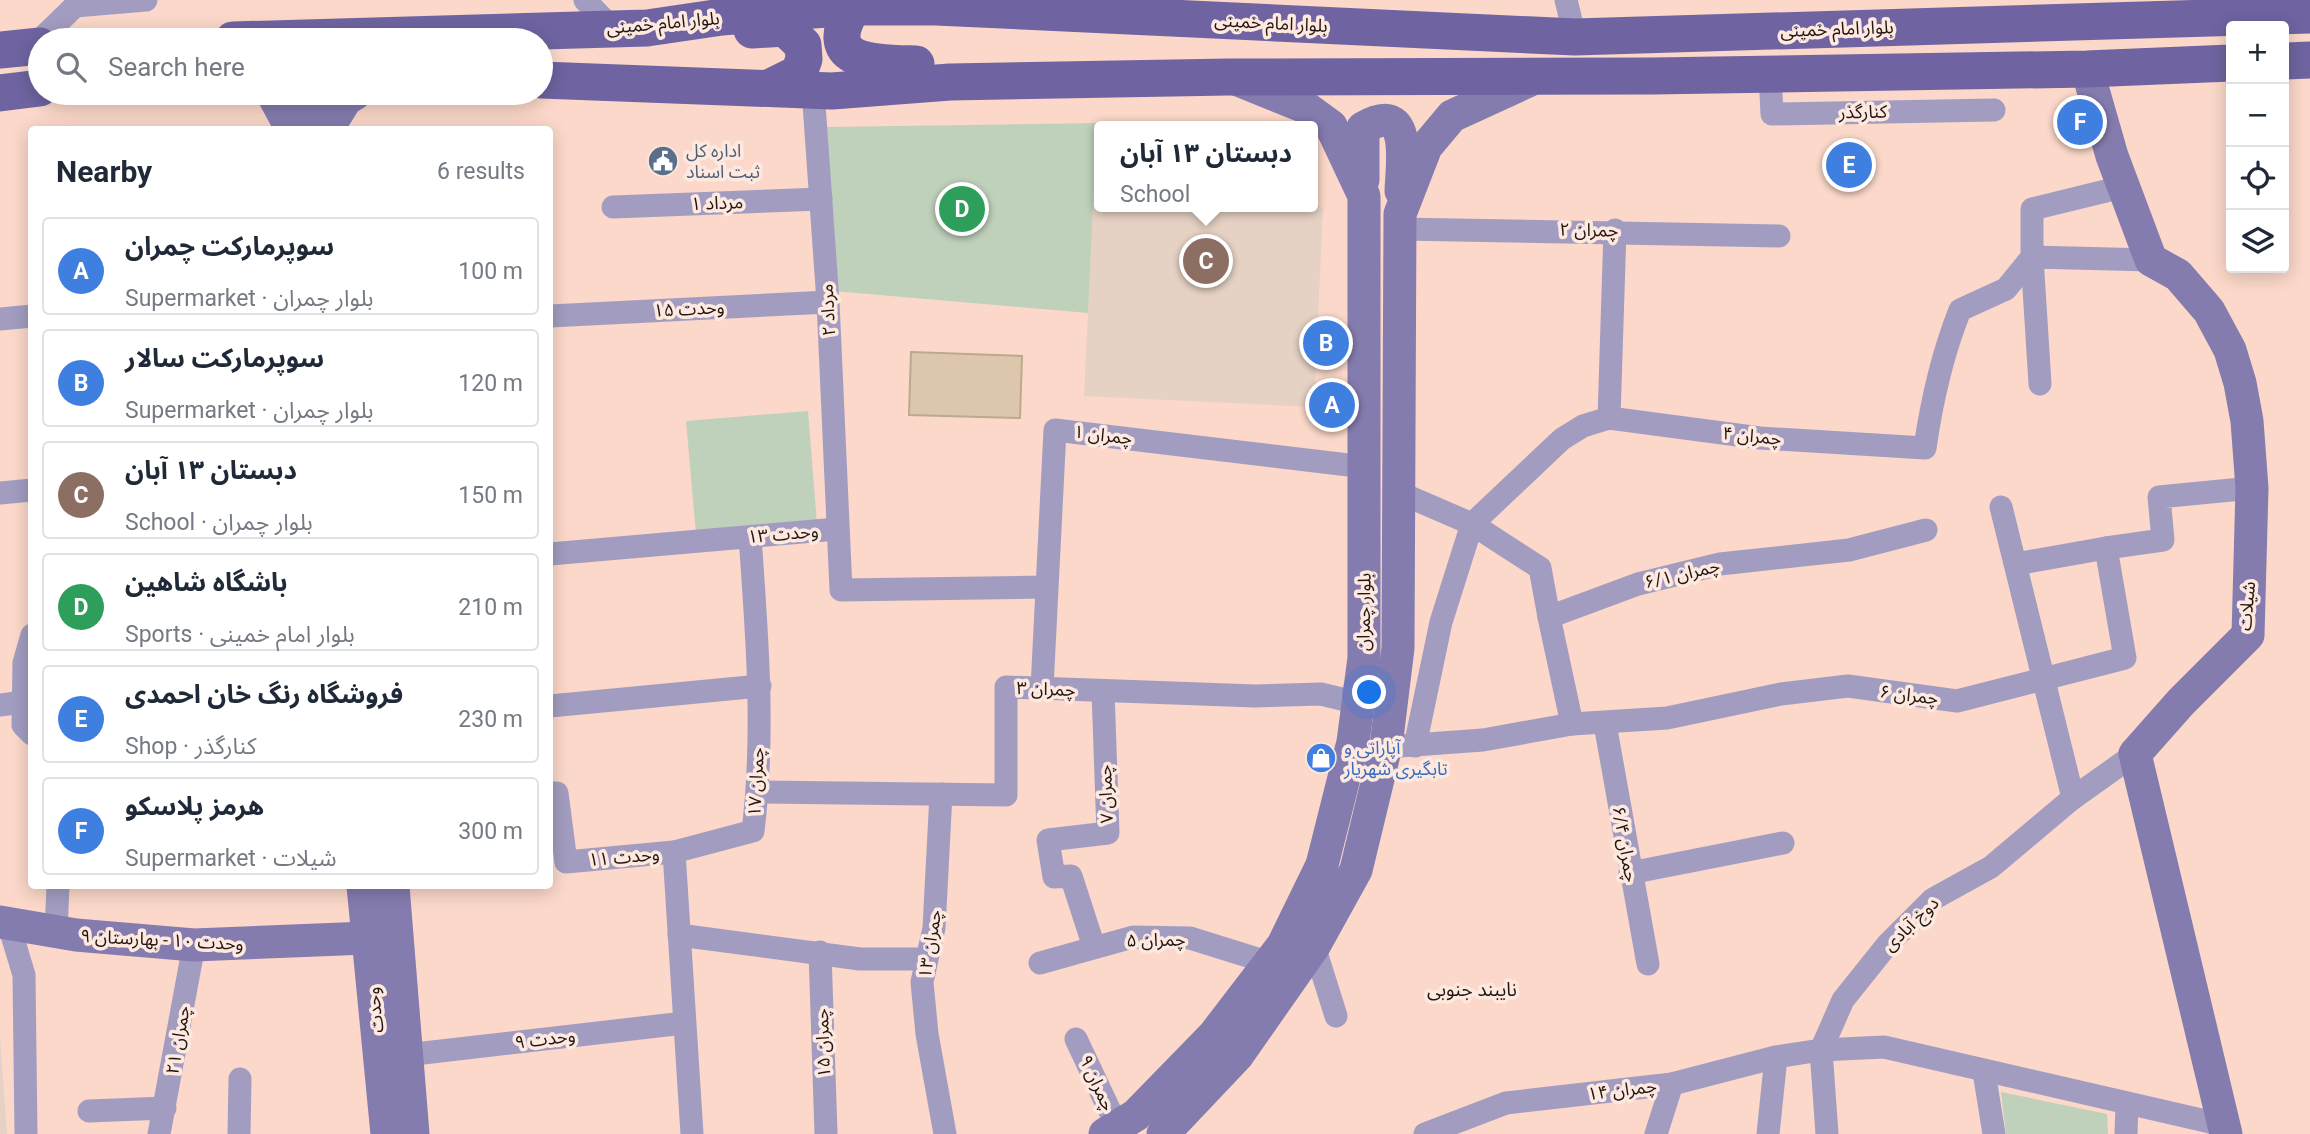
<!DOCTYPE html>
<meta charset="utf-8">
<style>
body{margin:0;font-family:Roboto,"Noto Sans Arabic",sans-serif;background:#f2f2f3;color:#1f2937}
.controls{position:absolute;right:21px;top:21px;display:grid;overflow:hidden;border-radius:7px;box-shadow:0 4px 18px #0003}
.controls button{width:63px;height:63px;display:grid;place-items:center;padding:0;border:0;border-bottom:2px solid #e0e1e3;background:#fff;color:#1f2937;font:35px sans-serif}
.you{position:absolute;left:1370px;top:693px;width:24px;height:24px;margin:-18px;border:5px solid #fff;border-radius:50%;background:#1a73e8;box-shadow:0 0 0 10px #1a73e833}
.badge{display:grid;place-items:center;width:46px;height:46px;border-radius:50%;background:#db2777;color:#fff;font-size:23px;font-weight:700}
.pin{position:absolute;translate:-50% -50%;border:4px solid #fff;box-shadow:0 2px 7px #0006}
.popup{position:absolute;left:1094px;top:121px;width:224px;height:91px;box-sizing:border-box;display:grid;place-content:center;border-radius:7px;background:#fff;filter:drop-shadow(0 2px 5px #0005);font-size:23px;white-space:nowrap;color:#747a83}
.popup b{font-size:26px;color:#1f2937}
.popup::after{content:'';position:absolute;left:50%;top:100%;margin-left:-14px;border:14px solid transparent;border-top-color:#fff}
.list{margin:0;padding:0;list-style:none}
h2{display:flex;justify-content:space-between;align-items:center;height:91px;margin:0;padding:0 28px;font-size:30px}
h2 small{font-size:23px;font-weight:400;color:#747a83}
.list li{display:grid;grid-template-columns:46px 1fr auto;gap:21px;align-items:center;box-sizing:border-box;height:98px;margin:0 14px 14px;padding:0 14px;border:2px solid #e0e1e3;border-radius:7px}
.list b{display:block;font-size:26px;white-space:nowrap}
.list p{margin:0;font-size:23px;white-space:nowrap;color:#747a83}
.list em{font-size:23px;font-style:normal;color:#747a83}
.icon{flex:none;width:38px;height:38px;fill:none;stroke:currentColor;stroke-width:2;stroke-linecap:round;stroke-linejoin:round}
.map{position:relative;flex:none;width:2310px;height:1134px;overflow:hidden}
.search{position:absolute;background:#fff;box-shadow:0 4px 18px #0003;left:28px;top:28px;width:525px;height:77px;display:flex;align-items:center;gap:18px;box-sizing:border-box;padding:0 24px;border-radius:38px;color:#747a83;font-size:26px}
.panel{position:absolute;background:#fff;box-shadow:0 4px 18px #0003;left:28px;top:126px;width:525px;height:763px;border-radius:7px}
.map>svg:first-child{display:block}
</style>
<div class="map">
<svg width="2310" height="1134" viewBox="0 0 2310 1134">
<rect width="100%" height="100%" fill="#fbd8c9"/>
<g fill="#e6d2c4">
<polygon points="1097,123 1168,126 1099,126 1099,207 1313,207 1313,200 1323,209 1314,407 1084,396"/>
<polygon points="0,1036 7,1134 0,1134"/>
</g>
<g fill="#c0d1bb">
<polygon points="1097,123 1088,313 834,291 827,127"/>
<polygon points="808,411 817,524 696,534 686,421"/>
<polygon points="2001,1092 2107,1114 2108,1134 2006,1134"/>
</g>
<polygon fill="#dcc7ac" stroke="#bda98e" stroke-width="2" points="911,352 1022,356 1020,418 909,415"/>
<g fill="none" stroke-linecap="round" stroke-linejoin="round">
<g stroke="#a29dc0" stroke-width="23">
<polyline points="585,0 612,28"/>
<polyline points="1566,0 1575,37"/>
<polyline points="40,40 75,6 146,0"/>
<polyline points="1770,73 1772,114 1994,110"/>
<polyline points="813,90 828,302 841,590 1046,587"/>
<polyline points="613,207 821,199"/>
<polyline points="1400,229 1779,236"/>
<polyline points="550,316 828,302"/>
<polyline points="0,319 32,316"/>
<polyline points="2040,384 2032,257 2151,260"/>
<polyline points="1609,418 1615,230"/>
<polyline points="1398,492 1472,524 1540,568 1549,617"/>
<polyline points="0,493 32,490"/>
<polyline points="2001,507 2073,798"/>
<polyline points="550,554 837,529"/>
<polyline points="2016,564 2106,548"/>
<polyline points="32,635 24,663 23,725 32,734"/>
<polyline points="1042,688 1055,430 1365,467"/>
<polyline points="0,705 23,702"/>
<polyline points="550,706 760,686"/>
<polyline points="1572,724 1549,617 1638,584 1720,564 1849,550 1926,530"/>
<polyline points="1605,724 1648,964"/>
<polyline points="1400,746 1483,740 1572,724 1667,718 1781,694 1848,686 1957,701 2125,658 2106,548 2163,540 2159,497 2252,488"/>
<path d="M1415 746 1441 622 1472 524 1562 439 1583 426 1609 418 1760 438 1925 448C1932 399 1942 355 1960 310L2006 289 2032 257V209L2122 187"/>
<polyline points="758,792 1006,795 1006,687 1255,696 1321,694 1358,703"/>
<polyline points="550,793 557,793 566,862 674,852"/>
<polyline points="941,794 934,928 922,982 927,1034 945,1134"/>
<polyline points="1630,873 1783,843"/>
<polyline points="8,922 24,975 26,1134"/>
<polyline points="56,932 58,886"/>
<polyline points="679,935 860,959 925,959"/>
<polyline points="1314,946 1336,1016"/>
<polyline points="1094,947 1071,876 1054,877 1048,840 1108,833 1103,691"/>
<polyline points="820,952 826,1134"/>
<polyline points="1040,963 1133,937 1190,938 1270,963"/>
<polyline points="1076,1039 1117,1126"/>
<polyline points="406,1055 684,1023"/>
<polyline points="1984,1072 1994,1134"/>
<polyline points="89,1111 165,1108"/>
<polyline points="159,1134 194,945"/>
<polyline points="239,1134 240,1079"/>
<path d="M692 1134 674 852 753 831C765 733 757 635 750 537"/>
<polyline points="1425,1134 1506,1103 1672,1084 1776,1057 1821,1050 1884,1047 2223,1125"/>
<polyline points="1656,1134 1672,1084"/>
<polyline points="1768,1134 1776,1057"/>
<polyline points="1827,1134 1821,1050 1843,1000 1887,945 1933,899 1991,867 2073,798 2135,754"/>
<polyline points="2126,1134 2127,1105"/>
</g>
<g stroke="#847cae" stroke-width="33">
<polyline points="2087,69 2112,156 2151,260 2178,275 2209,311 2230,350 2240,383 2247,421 2252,488 2248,635 2181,702 2135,754 2226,1134"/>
<polyline points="272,93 292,130"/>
<polyline points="291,125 299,112 312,108 323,118 326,130"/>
<polyline points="327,130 346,99 356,93"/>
<path d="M1363 180V128C1413 98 1402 163 1401 191"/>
<polyline points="363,886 387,1134"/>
<polyline points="393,886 413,1134"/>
<polyline points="0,922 76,935 194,945 367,938"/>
<polyline points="1105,1134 1136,1115 1214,1035 1283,945 1322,865 1353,742 1364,658 1364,196 1331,126 1305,107 1238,80"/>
<polyline points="1163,1134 1237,1056 1314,946 1356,870 1386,746 1398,648 1400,214 1426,147 1452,116 1537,77"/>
</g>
<g stroke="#6f64a1" stroke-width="37">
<path d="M853 7C817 65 877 63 916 64"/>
<polyline points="752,30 785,28 803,45 804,59 799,73 769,88"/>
<polyline points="233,40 647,28 722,17 853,7 936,7 1575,37 2310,15"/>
<polyline points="0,50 40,46"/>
<polyline points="2284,61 2310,60"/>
<polyline points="541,80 832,91 950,82 1229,77 1652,76 2087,69 2231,63"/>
<polyline points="0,93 40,88"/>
</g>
</g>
<defs>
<g id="civic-disc" transform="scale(1.575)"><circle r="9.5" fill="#5c6f8a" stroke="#fee9e0"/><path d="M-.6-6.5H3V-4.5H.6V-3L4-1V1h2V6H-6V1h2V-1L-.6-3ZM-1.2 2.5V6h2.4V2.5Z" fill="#fff"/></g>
<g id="shop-disc" transform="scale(1.575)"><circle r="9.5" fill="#3f7fe0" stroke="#fee9e0"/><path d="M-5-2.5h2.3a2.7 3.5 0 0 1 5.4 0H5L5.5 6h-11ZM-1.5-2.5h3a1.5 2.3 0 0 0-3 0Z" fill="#fff"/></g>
</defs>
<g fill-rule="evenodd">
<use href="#civic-disc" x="663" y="161"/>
<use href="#shop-disc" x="1321" y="758"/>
</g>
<g text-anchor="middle" stroke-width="7" stroke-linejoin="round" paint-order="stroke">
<g font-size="18" fill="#211610" stroke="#fee9e0">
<text transform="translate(663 23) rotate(-5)" y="6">بلوار امام خمینی</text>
<text transform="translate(1271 23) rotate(3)" y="6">بلوار امام خمینی</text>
<text transform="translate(1837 29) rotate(-2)" y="6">بلوار امام خمینی</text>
<text transform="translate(1863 112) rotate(-1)" y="6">کنارگذر</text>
<text transform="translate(717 203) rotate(-2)" y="6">مرداد ۱</text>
<text transform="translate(1589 230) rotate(1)" y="6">چمران ۲</text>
<text transform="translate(689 309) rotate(-3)" y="6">وحدت ۱۵</text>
<text transform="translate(828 310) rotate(-93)" y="6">مرداد ۲</text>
<text transform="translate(1103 435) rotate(7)" y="6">چمران ۱</text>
<text transform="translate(1752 436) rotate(6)" y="6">چمران ۴</text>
<text transform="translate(783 534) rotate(-5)" y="6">وحدت ۱۳</text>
<text transform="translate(1682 574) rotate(-13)" y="6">چمران ۶/۱</text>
<text transform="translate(2247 606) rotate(-85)" y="6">شیلات</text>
<text transform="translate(1364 612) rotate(-89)" y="6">بلوار چمران</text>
<text transform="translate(1046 689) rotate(2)" y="6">چمران ۳</text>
<text transform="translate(1909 695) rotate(7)" y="6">چمران ۶</text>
<text transform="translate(756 782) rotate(-87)" y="6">چمران ۱۷</text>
<text transform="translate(1106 794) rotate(-92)" y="6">چمران ۷</text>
<text transform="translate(1625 844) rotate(80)" y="6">چمران ۶/۴</text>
<text transform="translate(624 857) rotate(-5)" y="6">وحدت ۱۱</text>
<text transform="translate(1911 924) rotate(-44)" y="6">دوخ آبادی</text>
<text transform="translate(162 940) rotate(3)" y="6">وحدت ۱۰ - بهارستان ۹</text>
<text transform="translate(1156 940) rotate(-1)" y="6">چمران ۵</text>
<text transform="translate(930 944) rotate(-81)" y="6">چمران ۱۳</text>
<text transform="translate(375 1010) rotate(-96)" y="6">وحدت</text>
<text transform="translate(545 1039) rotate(-7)" y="6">وحدت ۹</text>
<text transform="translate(178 1040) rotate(-80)" y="6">چمران ۲۱</text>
<text transform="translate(823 1043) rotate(-92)" y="6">چمران ۱۵</text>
<text transform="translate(1097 1083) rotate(65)" y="6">چمران ۹</text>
<text transform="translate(1622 1090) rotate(-7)" y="6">چمران ۱۴</text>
</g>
<g font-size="18" fill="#4e5e75" stroke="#fee9e0" text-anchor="start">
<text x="686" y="157">اداره کل<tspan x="686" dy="21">ثبت اسناد</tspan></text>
</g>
<g font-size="18" fill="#366cbe" stroke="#fee9e0" text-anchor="start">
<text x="1344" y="754">آپاراتی و<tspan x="1344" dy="21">تابگیری شهریار</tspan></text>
</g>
<g font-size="19" fill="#211610" stroke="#fee9e0">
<text x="1472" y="996">نایبند جنوبی</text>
</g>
</g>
</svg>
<div class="controls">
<button>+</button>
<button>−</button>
<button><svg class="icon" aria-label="locate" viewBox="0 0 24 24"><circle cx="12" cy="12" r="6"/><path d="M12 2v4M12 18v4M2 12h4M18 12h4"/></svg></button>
<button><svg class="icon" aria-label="layers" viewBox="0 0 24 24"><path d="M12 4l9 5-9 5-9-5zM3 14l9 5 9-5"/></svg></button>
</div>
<div class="you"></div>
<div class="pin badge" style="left:1332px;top:405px;background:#3f7fe0">A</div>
<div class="pin badge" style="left:1326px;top:343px;background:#3f7fe0">B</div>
<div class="pin badge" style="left:1206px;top:261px;background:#8d6e63">C</div>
<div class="popup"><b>دبستان ۱۳ آبان</b>School</div>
<div class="pin badge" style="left:962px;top:209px;background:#2e9e5b">D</div>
<div class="pin badge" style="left:1849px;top:165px;background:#3f7fe0">E</div>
<div class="pin badge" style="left:2080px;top:122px;background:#3f7fe0">F</div>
<div class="search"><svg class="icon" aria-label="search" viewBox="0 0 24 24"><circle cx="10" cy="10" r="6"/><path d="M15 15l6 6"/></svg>Search here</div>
<section class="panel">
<h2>Nearby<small>6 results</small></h2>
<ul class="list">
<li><span class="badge" style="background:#3f7fe0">A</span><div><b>سوپرمارکت چمران</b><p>Supermarket · بلوار چمران</p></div><em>100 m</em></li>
<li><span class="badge" style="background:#3f7fe0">B</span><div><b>سوپرمارکت سالار</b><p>Supermarket · بلوار چمران</p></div><em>120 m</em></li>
<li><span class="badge" style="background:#8d6e63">C</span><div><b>دبستان ۱۳ آبان</b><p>School · بلوار چمران</p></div><em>150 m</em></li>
<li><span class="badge" style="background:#2e9e5b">D</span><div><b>باشگاه شاهین</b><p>Sports · بلوار امام خمینی</p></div><em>210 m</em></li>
<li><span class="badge" style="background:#3f7fe0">E</span><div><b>فروشگاه رنگ خان احمدی</b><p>Shop · کنارگذر</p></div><em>230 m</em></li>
<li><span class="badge" style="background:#3f7fe0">F</span><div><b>هرمز پلاسکو</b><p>Supermarket · شیلات</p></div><em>300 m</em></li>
</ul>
</section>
</div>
